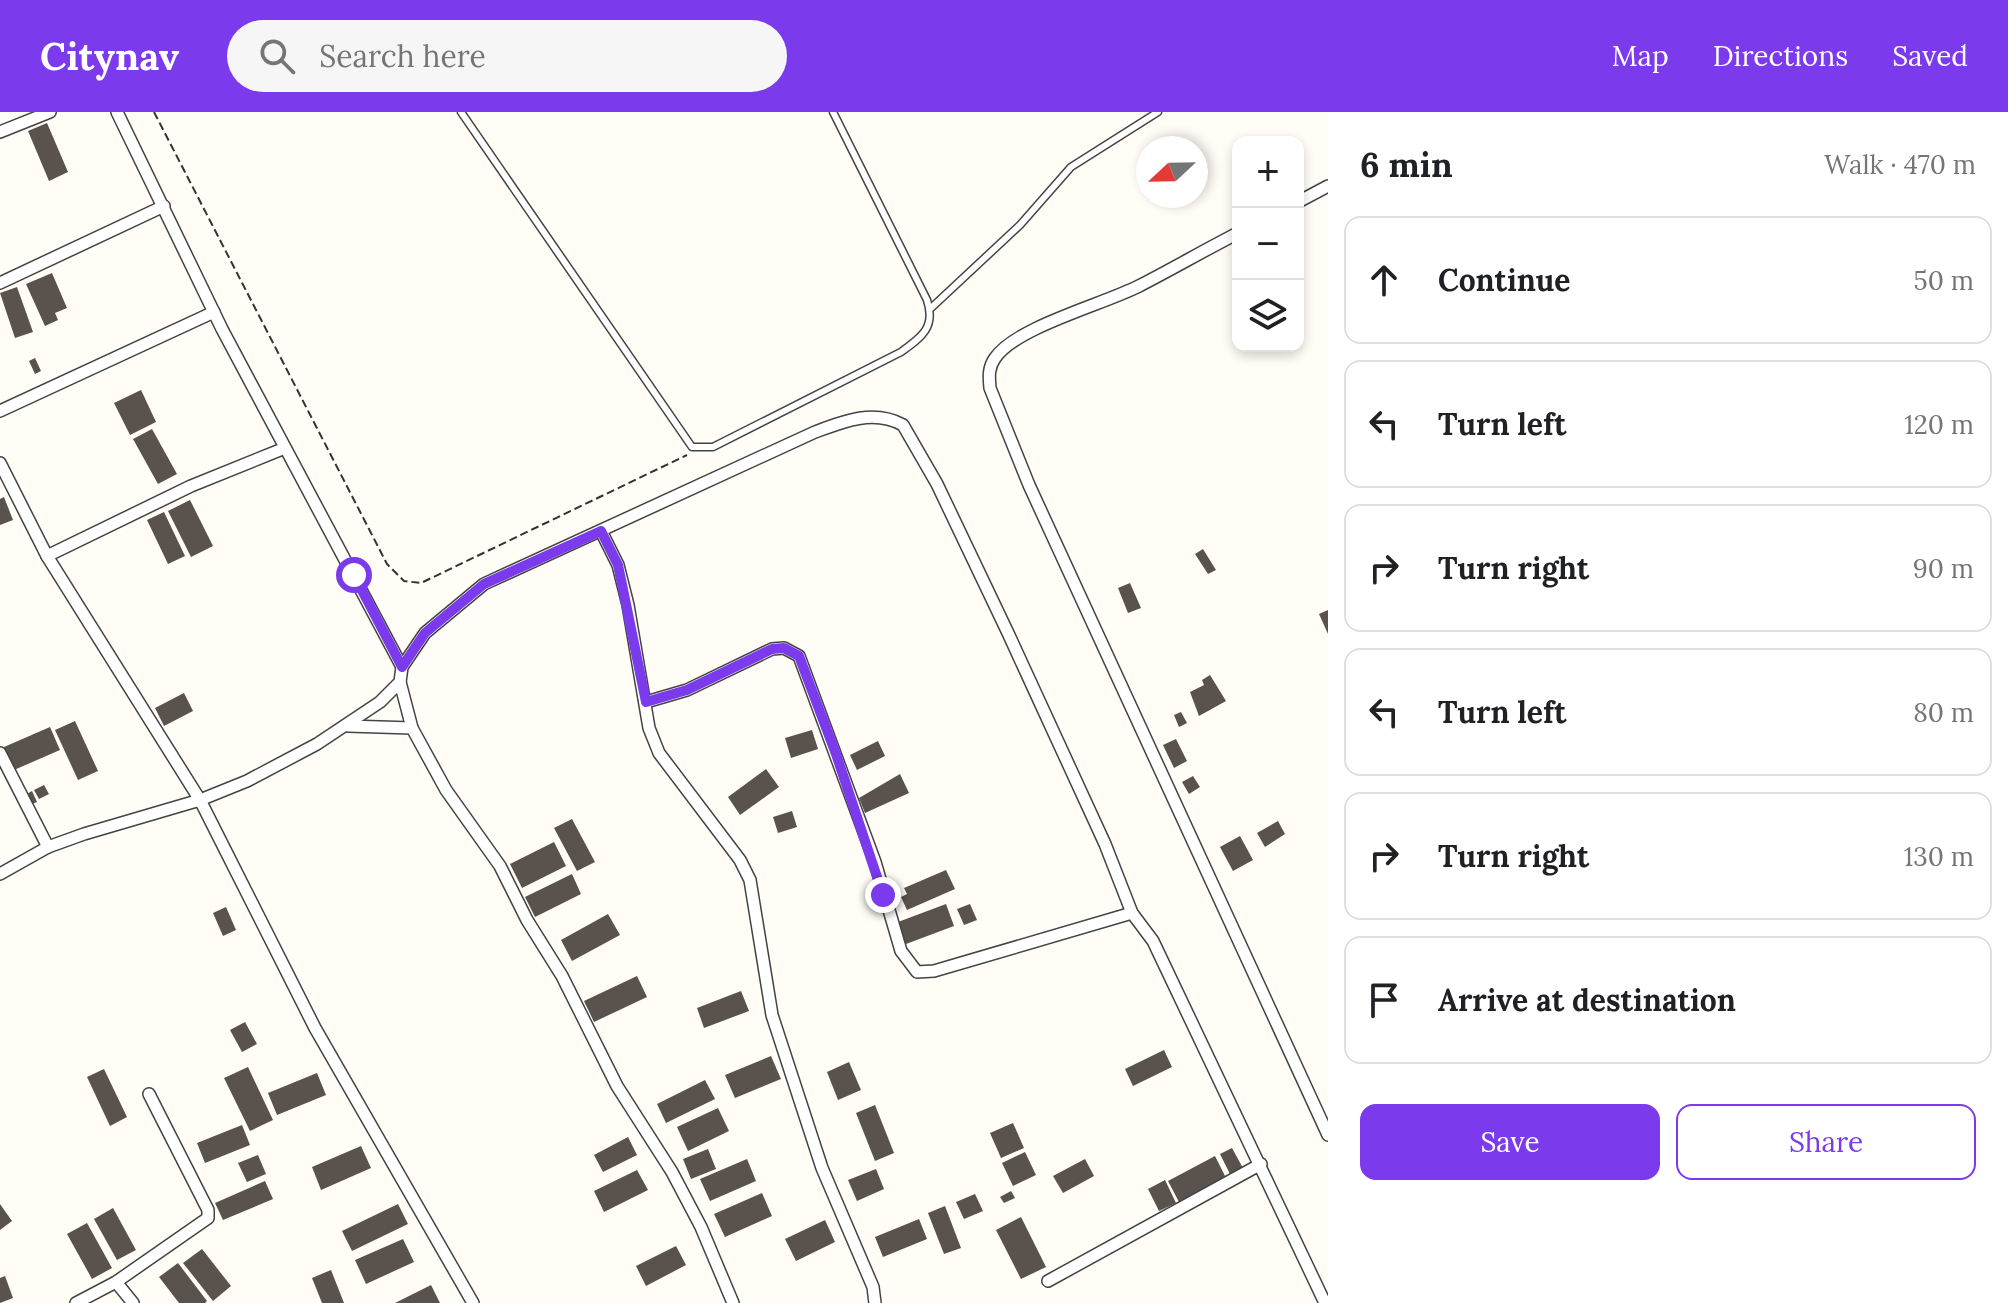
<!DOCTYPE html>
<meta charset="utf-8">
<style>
body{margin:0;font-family:Lora,serif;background:#f6f6f6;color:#202124}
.controls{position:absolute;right:24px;top:24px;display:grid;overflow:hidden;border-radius:16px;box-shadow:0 4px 12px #0003}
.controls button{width:72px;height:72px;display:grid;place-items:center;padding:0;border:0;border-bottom:2px solid #e0e0e0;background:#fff;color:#202124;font:40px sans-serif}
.compass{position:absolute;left:1136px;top:24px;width:72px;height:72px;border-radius:50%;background:#fff;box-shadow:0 4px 12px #0003;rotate:248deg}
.stop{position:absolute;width:24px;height:24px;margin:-18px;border:6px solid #7c3aed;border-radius:50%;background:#fff}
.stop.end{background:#7c3aed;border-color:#fff;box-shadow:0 2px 8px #0008}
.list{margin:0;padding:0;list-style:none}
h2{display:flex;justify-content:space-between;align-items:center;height:104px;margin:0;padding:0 32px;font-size:34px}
h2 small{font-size:26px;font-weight:400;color:#757577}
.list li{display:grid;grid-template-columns:52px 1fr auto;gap:24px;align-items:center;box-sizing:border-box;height:128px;margin:0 16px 16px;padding:0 16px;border:2px solid #e0e0e0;border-radius:16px}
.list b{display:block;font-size:30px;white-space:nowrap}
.list em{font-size:26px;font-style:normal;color:#757577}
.actions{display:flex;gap:16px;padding:24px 32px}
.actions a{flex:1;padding:18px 0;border:2px solid #7c3aed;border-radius:16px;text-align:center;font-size:28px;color:#7c3aed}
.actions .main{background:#7c3aed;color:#fff}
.icon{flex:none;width:44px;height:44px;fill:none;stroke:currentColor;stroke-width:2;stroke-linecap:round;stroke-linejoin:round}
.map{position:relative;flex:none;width:1328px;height:1191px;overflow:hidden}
header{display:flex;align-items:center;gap:48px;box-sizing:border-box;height:112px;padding:0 40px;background:#7c3aed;color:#fff}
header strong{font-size:38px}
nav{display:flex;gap:44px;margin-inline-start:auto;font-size:28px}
.search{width:560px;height:72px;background:#f6f6f6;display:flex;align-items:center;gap:20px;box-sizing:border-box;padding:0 28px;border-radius:44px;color:#757577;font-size:30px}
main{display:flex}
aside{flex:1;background:#fff}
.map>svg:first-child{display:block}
</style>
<header>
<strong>Citynav</strong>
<div class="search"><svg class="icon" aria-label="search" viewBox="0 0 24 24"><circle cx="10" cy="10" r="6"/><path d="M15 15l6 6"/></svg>Search here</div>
<nav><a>Map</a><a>Directions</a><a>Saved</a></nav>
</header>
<main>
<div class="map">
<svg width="1328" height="1191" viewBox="0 0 1328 1191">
<rect width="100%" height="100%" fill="#fffdf5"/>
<g fill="#5a524d">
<polygon points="47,11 68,60 49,69 28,19"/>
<polygon points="52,161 67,196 55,201 58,208 45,214 26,172"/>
<polygon points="17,175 33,220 15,226 0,181"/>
<polygon points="35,246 41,259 35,262 29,249"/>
<polygon points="141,278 156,310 130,323 114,291"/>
<polygon points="152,317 177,362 158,372 133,327"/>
<polygon points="4,385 13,408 0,413 0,387"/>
<polygon points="190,388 213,434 191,445 168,399"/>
<polygon points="164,400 185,444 168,452 147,408"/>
<polygon points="1203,437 1216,458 1208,462 1195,442"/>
<polygon points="1130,471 1141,496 1128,501 1118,476"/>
<polygon points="1328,498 1328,522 1319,502"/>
<polygon points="1210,563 1226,589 1199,604 1190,580 1204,573 1202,568"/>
<polygon points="184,581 193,599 164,614 155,596"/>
<polygon points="1181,600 1187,611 1179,615 1174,603"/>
<polygon points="75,609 98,659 78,668 55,618"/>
<polygon points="50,615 60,638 14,658 4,635"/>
<polygon points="812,618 818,637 791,646 785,626"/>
<polygon points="1176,627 1187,649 1174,656 1163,633"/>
<polygon points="878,629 885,644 857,658 850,643"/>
<polygon points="766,657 779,675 740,703 728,685"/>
<polygon points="900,662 909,681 865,701 859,686"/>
<polygon points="1193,664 1200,675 1189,682 1182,670"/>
<polygon points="44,673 49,682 39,687 34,678"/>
<polygon points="32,679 37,690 30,693 25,683"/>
<polygon points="792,699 797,715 778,721 773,705"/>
<polygon points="572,707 595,750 577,759 554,716"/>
<polygon points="1278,709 1285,722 1265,735 1257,721"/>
<polygon points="1240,724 1253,748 1233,759 1220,735"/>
<polygon points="554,730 566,754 522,776 510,752"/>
<polygon points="946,758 955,777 907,798 901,785 907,782 904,776"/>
<polygon points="572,762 581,782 535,805 525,785"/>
<polygon points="946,792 954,814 906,832 898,810"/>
<polygon points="970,792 977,808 964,813 957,797"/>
<polygon points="226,795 236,818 223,824 213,801"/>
<polygon points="608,802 620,823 572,849 561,828"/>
<polygon points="637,864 647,885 594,910 584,889"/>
<polygon points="741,879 749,899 704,916 697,896"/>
<polygon points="245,910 257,932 242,940 230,918"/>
<polygon points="1164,938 1172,955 1133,974 1125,957"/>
<polygon points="771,944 781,967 735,986 725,963"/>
<polygon points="849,950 861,978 838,988 827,960"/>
<polygon points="248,955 273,1008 250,1019 224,966"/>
<polygon points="104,957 127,1005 110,1014 87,965"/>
<polygon points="317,961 326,983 277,1003 268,981"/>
<polygon points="705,968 715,987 666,1011 657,992"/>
<polygon points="875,993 894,1041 875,1049 856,1001"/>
<polygon points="718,996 729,1019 688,1039 677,1015"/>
<polygon points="1013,1011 1024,1036 1001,1046 990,1021"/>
<polygon points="242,1013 250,1033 205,1051 197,1031"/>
<polygon points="628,1025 637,1043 603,1060 594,1043"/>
<polygon points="361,1034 371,1056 321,1078 312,1055"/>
<polygon points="1232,1036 1244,1058 1231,1064 1220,1042"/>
<polygon points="708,1037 716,1057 691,1067 683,1047"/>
<polygon points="1025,1040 1036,1063 1013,1074 1002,1051"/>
<polygon points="258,1043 266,1062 247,1070 238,1051"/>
<polygon points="1215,1044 1226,1066 1179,1090 1168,1069"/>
<polygon points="747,1047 756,1069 710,1089 700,1067"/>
<polygon points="1085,1047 1094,1064 1063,1081 1053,1064"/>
<polygon points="876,1057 884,1077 857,1089 848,1068"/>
<polygon points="637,1058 648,1078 604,1100 594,1079"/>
<polygon points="1165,1068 1176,1091 1159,1099 1148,1077"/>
<polygon points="265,1069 273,1087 223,1108 215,1091"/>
<polygon points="1011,1079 1015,1086 1004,1091 1000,1085"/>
<polygon points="762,1081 772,1104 725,1125 714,1102"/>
<polygon points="975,1082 983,1099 964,1107 956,1090"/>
<polygon points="0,1092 12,1109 0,1118"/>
<polygon points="398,1092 408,1112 352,1139 342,1119"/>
<polygon points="945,1094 961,1136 944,1142 928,1101"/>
<polygon points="113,1096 136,1138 117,1148 94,1107"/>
<polygon points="1021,1105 1046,1155 1021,1167 996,1118"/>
<polygon points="919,1107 927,1127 883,1145 875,1125"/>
<polygon points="825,1108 835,1130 796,1149 785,1127"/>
<polygon points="87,1111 112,1156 92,1167 67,1122"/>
<polygon points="403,1127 414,1150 366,1172 355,1148"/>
<polygon points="676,1134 686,1153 646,1174 636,1154"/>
<polygon points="202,1137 231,1174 213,1189 183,1151"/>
<polygon points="178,1151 207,1189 205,1191 179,1191 159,1165"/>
<polygon points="331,1158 344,1191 322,1191 312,1166"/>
<polygon points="5,1164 13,1186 0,1191 0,1166"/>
<polygon points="431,1173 440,1191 395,1191"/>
</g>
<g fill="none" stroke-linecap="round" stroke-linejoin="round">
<g stroke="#444" stroke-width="9">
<g id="lane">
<path d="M461 0 692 335H713L901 240C922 225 936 215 927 188L833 0"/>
<polyline points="930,197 1020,113 1071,55 1158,0"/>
</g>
</g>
<g stroke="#444" stroke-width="14">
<g id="street">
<polyline points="117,0 222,217 402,555"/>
<polyline points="0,20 50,0"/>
<polyline points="1298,90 1328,74"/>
<path d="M1238 121C1205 138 1172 157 1139 174 1104 192 1016 215 995 246 988 256 989 265 990 276L1029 373 1328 1023"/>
<polyline points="0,171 164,94"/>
<polyline points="0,299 214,200"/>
<path d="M0 351 47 444 200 688 247 669 317 632 380 590 400 570 402 555 425 521 484 472 815 320C844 309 874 297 903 313L937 372 1008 521 1105 732 1132 801 1153 829 1325 1191"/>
<polyline points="601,419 618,453 628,493 649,616 659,641 740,748 750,768 772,903 822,1056 873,1175 875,1191"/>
<polyline points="47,444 191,374 285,336"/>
<polyline points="400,570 412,616 446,678 500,754 527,808 562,864 617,974 672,1060 701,1115 733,1191"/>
<polyline points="646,590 687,578 772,537 784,536 799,544 875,750 901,839 917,860 934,859 1132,801"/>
<polyline points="348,614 412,616"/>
<polyline points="0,641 48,735"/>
<polyline points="0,762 48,735 84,722 200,688 315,916 473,1191"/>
<polyline points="1048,1169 1261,1052"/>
<polyline points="116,1170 133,1191"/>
<polyline points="76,1191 116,1170 208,1106 208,1098 149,982"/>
</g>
</g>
<polyline stroke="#333" stroke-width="2" stroke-dasharray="8 4" stroke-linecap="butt" points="154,0 387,452 404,469 421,471 687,343"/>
<use href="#lane" stroke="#fff" stroke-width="6"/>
<use href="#street" stroke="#fff" stroke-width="11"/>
</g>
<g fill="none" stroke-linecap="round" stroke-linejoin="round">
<polyline stroke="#7c3aed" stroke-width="10" points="354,463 402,555 425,521 484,472 601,419 618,453 646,590 687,578 772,537 784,536 799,544 836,642 883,783"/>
</g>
</svg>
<div class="controls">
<button>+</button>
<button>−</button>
<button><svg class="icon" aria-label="layers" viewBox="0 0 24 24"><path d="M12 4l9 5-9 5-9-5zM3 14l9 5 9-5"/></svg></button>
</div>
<svg class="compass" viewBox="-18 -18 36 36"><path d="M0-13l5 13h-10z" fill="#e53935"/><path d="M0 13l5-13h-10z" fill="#757577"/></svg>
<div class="stop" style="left:354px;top:463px"></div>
<div class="stop end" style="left:883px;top:783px"></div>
</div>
<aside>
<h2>6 min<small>Walk · 470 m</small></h2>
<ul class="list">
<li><svg class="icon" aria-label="ahead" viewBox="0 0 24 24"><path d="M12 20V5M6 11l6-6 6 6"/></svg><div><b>Continue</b></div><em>50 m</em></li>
<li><svg class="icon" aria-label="left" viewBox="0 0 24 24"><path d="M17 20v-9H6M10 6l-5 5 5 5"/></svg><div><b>Turn left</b></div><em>120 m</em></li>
<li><svg class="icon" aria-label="right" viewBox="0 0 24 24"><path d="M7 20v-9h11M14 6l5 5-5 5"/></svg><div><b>Turn right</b></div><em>90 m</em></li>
<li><svg class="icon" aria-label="left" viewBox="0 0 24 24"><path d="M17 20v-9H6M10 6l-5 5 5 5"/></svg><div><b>Turn left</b></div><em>80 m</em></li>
<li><svg class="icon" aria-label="right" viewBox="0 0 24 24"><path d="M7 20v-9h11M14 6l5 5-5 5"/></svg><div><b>Turn right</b></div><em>130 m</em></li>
<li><svg class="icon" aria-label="arrive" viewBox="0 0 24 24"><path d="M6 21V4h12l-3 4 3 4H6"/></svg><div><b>Arrive at destination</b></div></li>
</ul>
<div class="actions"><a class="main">Save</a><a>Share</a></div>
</aside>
</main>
